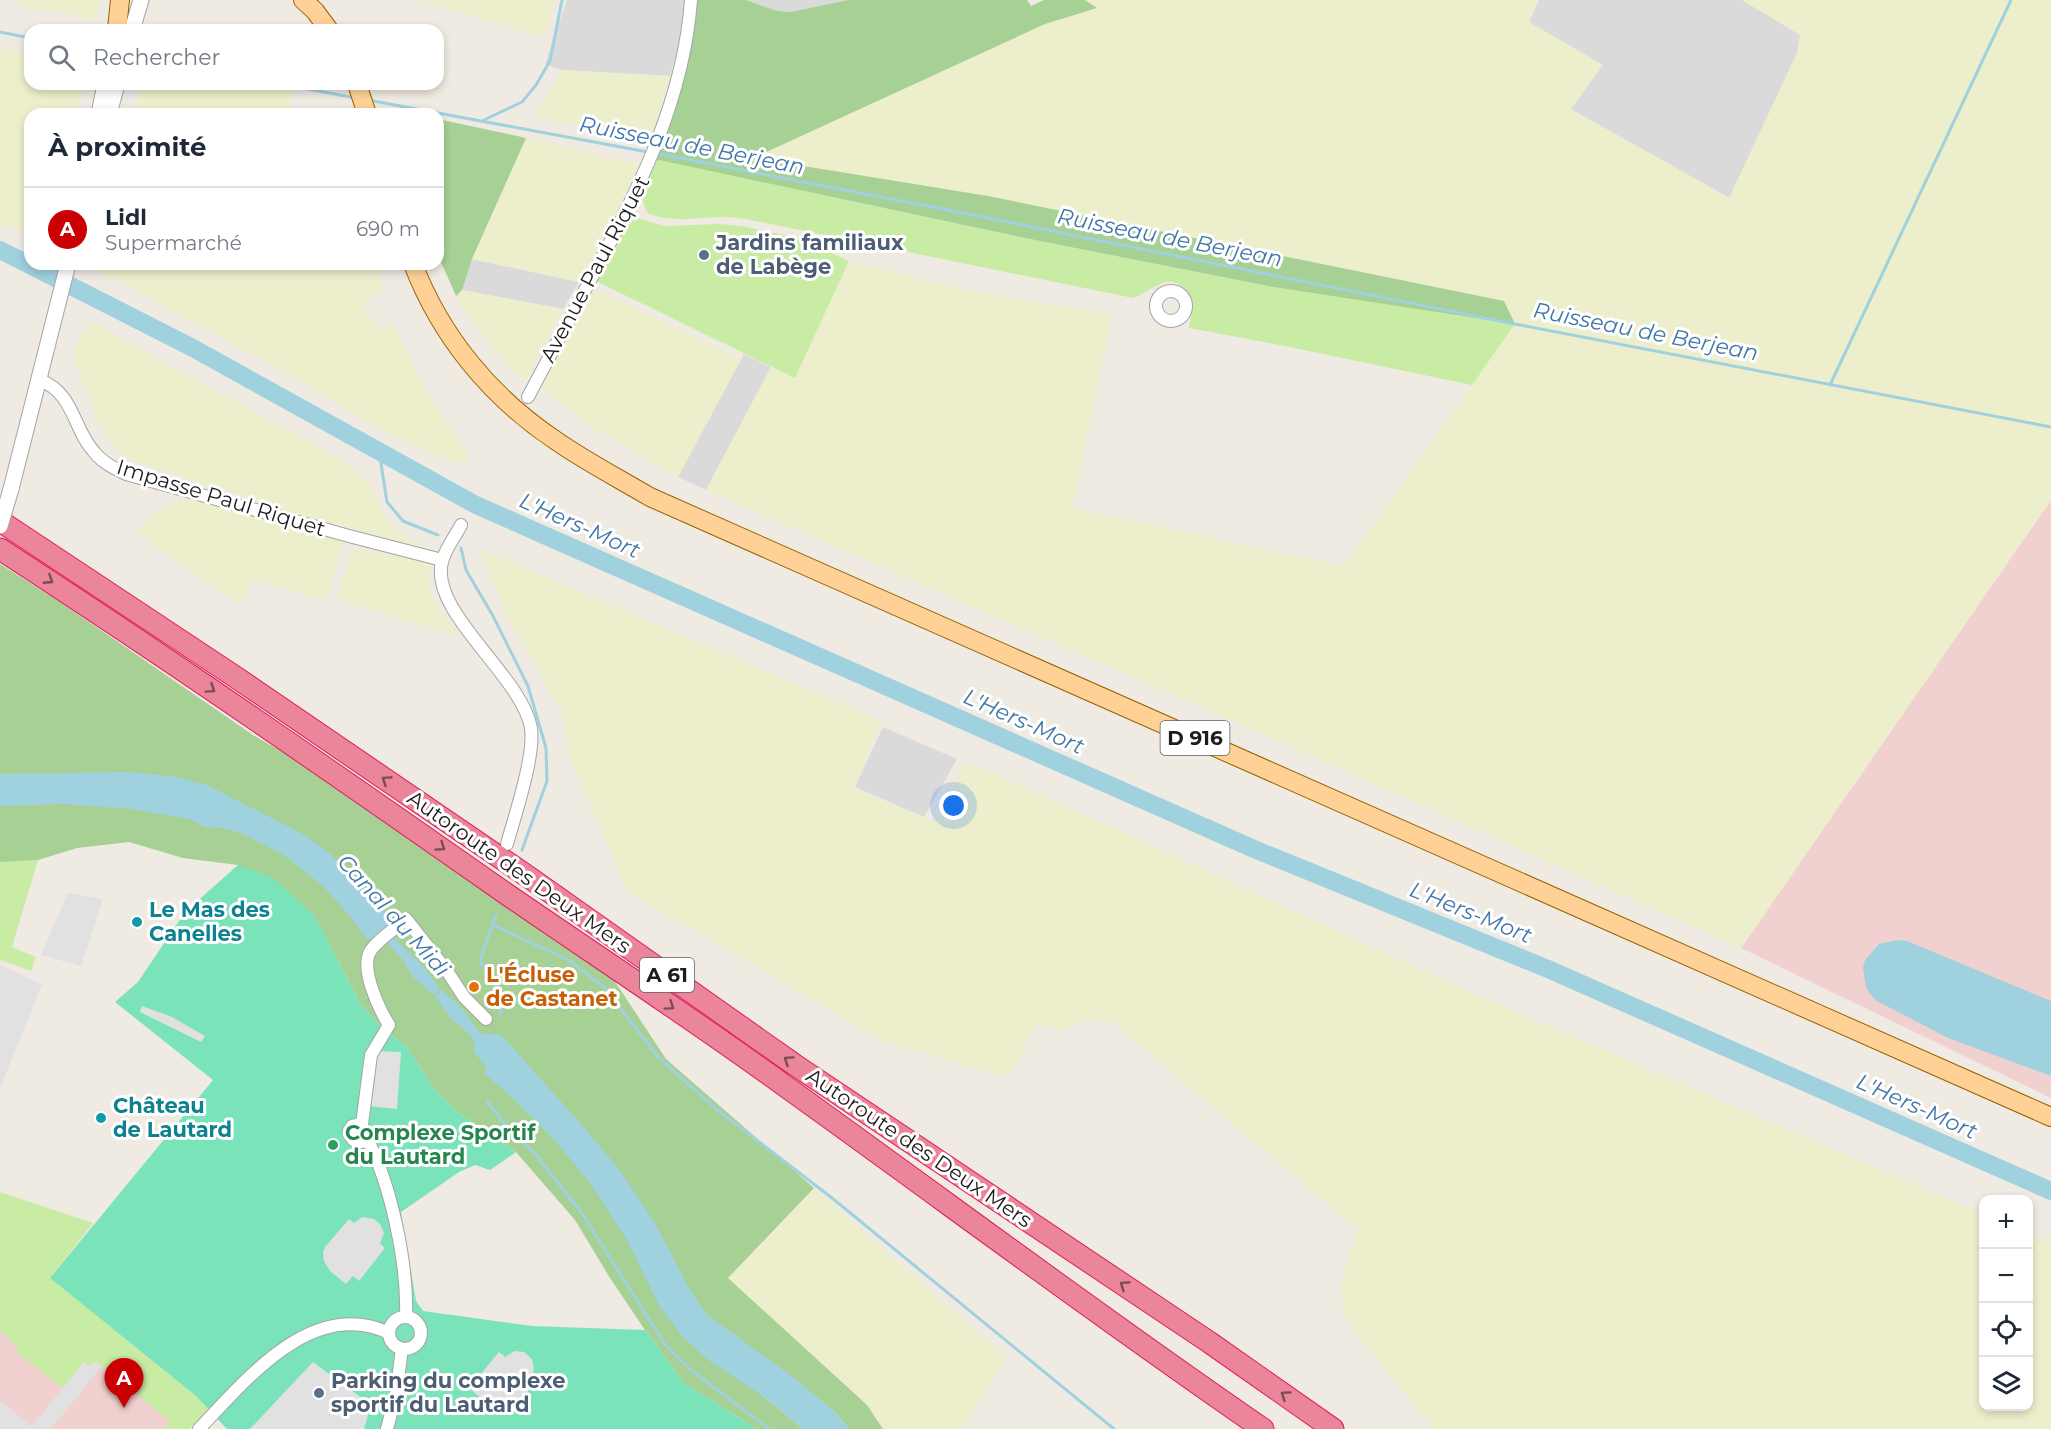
<!DOCTYPE html>
<html lang="fr">
<meta charset="utf-8">
<style>
body{margin:0;font-family:Montserrat,sans-serif;background:#f6f6f7;color:#1f2937}
.controls{position:absolute;right:18px;bottom:18px;display:grid;overflow:hidden;border-radius:12px;box-shadow:0 3px 9px #0003}
.controls button{width:54px;height:54px;display:grid;place-items:center;padding:0;border:0;border-bottom:2px solid #e0e1e3;background:#fff;color:#1f2937;font:30px sans-serif}
.you{position:absolute;left:954px;top:806px;width:21px;height:21px;margin:-15px;border:4px solid #fff;border-radius:50%;background:#1a73e8;box-shadow:0 0 0 9px #1a73e833}
.badge{display:grid;place-items:center;width:39px;height:39px;border-radius:50%;background:#ca0002;color:#fff;font-size:20px;font-weight:700}
.pin{position:absolute;translate:-50% -50px;filter:drop-shadow(0 2px 3px #0008)}
.pin::after{content:'';position:absolute;top:32px;width:21px;height:18px;background:inherit;clip-path:polygon(0 0,100% 0,50% 100%)}
.list{margin:0;padding:0;list-style:none}
h2{display:flex;justify-content:space-between;align-items:center;height:78px;margin:0;padding:0 24px;font-size:26px}
h2 small{font-size:20px;font-weight:400;color:#747a83}
.list li{display:grid;grid-template-columns:39px 1fr auto;gap:18px;align-items:center;box-sizing:border-box;height:84px;padding:0 24px;border-top:2px solid #e0e1e3}
.list b{display:block;font-size:22px;white-space:nowrap}
.list p{margin:0;font-size:20px;white-space:nowrap;color:#747a83}
.list em{font-size:20px;font-style:normal;color:#747a83}
.icon{flex:none;width:33px;height:33px;fill:none;stroke:currentColor;stroke-width:2;stroke-linecap:round;stroke-linejoin:round}
.map{position:relative;flex:none;width:2051px;height:1429px;overflow:hidden}
.search{position:absolute;background:#fff;box-shadow:0 3px 9px #0003;left:24px;top:24px;width:420px;height:66px;display:flex;align-items:center;gap:15px;box-sizing:border-box;padding:0 21px;border-radius:18px;color:#747a83;font-size:22px}
.panel{position:absolute;background:#fff;box-shadow:0 3px 9px #0003;left:24px;top:108px;width:420px;height:162px;border-radius:18px}
.map>svg:first-child{display:block}
</style>
<div class="map">
<svg width="2051" height="1429" viewBox="0 0 2051 1429">
<rect width="100%" height="100%" fill="#efeae2"/>
<g fill="#dbdada">
<polygon points="567,0 685,0 679,45 670,76 562,70 545,64"/>
<polygon points="746,0 848,0 790,12 777,11"/>
<polygon points="1539,0 1742,0 1800,34 1797,53 1730,198 1570,109 1528,22"/>
<polygon points="472,259 579,282 563,309 462,290"/>
<polygon points="744,354 771,367 706,490 678,477"/>
<polygon points="883,727 957,759 924,817 855,787"/>
</g>
<g fill="#f1d1d0">
<polygon points="2051,500 2051,1098 1741,948"/>
<polygon points="0,1331 19,1348 17,1351 63,1388 84,1362 95,1360 170,1421 163,1429 0,1429"/>
</g>
<g fill="#edefcc">
<polygon points="12,0 99,0 96,21 67,13 27,8"/>
<polygon points="418,0 554,0 548,29 539,36"/>
<polygon points="1085,0 1539,0 1529,22 1603,65 1571,109 1729,198 1797,53 1800,35 1742,0 2051,0 2051,500 1741,948 1240,724 706,490 771,367 795,378 849,261 974,292 1112,315 1072,508 1344,566 1515,325 1504,301 988,196 785,163 762,154 1045,24 1096,8"/>
<polygon points="0,47 30,55 30,84 83,84 76,114 30,114 30,226 22,230 0,226"/>
<polygon points="562,70 670,76 653,135 554,122 536,113"/>
<polygon points="142,84 253,84 293,90 288,114 134,114"/>
<polygon points="526,138 639,164 615,216 579,282 472,259"/>
<polygon points="97,264 374,264 384,290 366,299 364,307 376,326 394,324 423,386 469,456 462,464 435,455 376,427 297,379 96,269"/>
<polygon points="592,288 741,359 678,477 593,428 543,390 541,379"/>
<polygon points="462,290 563,309 525,382 509,368 493,348 459,303 456,296"/>
<polygon points="91,322 349,464 369,483 389,524 414,542 415,545 294,513 134,461 117,449 99,425 77,366 75,351 81,335"/>
<polygon points="190,499 340,540 342,549 327,600 251,579 240,604 136,533 151,516 166,506 179,500"/>
<polygon points="353,548 420,561 429,566 430,589 439,608 462,637 343,602 338,594"/>
<polygon points="480,549 882,721 854,788 934,822 967,761 1474,994 1983,1214 1984,1406 2028,1406 2029,1233 2051,1243 2051,1429 1434,1429 1346,1320 1340,1286 1358,1230 1111,1021 1085,1020 1059,1031 1037,1024 1008,1078 883,1041 627,891 568,752 562,711 509,621"/>
<polygon points="814,1188 1006,1358 962,1429 883,1429 867,1405 728,1278"/>
</g>
<g fill="#c9eca5">
<path d="M654 159 1035 240 1273 287 1515 324 1472 385 1280 345 1189 328C1191 312 1196 295 1181 286 1177 283 1172 281 1167 282 1156 284 1144 294 1133 298L761 222C748 220 733 216 719 217 694 218 671 223 648 213 635 192 646 179 654 159Z"/>
<polygon points="631,218 636,218 665,226 720,224 742,226 829,245 830,252 849,261 795,378 596,281 626,221"/>
<polygon points="38,860 12,947 36,957 31,971 0,960 0,862"/>
<polygon points="0,1192 93,1223 50,1278 196,1396 208,1409 190,1429 163,1429 170,1421 95,1361 90,1366 84,1362 63,1388 16,1352 19,1348 0,1331"/>
</g>
<g fill="#a7d094">
<polygon points="694,0 746,0 777,11 790,12 848,0 1027,0 1031,6 1044,0 1085,0 1097,8 1045,24 762,154 785,163 988,196 1504,301 1515,324 1273,287 1035,240 654,159"/>
<polygon points="438,119 526,138 472,259 462,290 456,296 438,255"/>
<polygon points="0,564 60,602 253,735 361,797 474,884 614,980 666,1059 814,1188 728,1278 867,1405 883,1429 849,1429 835,1412 706,1314 695,1299 763,1396 803,1429 757,1429 685,1384 645,1330 610,1278 575,1220 516,1152 457,1112 435,1090 406,1046 383,1029 361,1005 314,915 238,865 183,858 129,842 77,848 38,860 0,862"/>
</g>
<polygon fill="#7be3b9" points="238,865 272,877 314,915 361,1005 383,1029 406,1046 435,1090 457,1112 516,1152 490,1170 475,1165 459,1172 401,1212 416,1301 423,1311 532,1326 645,1330 685,1384 757,1429 227,1429 196,1396 50,1278 213,1080 115,1002 138,982 185,912"/>
<g fill="#e1e1e1">
<polygon points="68,893 103,899 81,966 41,955"/>
<polygon points="0,965 42,984 0,1088"/>
<polygon points="142,1006 172,1017 205,1036 201,1042 140,1012"/>
<polygon points="375,1051 401,1052 397,1109 368,1106"/>
<polygon points="362,1217 374,1219 380,1224 384,1233 380,1244 385,1248 359,1281 353,1276 346,1284 330,1271 324,1261 323,1253 325,1247 349,1219 354,1223"/>
<polygon points="515,1351 524,1352 532,1359 534,1369 531,1379 535,1383 514,1408 506,1413 490,1414 478,1404 482,1399 469,1388 499,1352 505,1357"/>
<polygon points="95,1361 102,1366 51,1429 0,1429 0,1401 32,1426 84,1362 90,1367"/>
<polygon points="313,1362 371,1405 364,1429 250,1429"/>
</g>
<g fill="#a0d1df">
<polygon points="129,772 177,777 207,785 303,834 330,854 361,883 383,908 390,920 389,929 395,939 424,967 440,989 434,995 412,976 403,960 389,945 379,938 367,939 349,915 323,886 284,855 241,833 224,828 205,827 189,819 132,809 64,804 0,806 0,774"/>
<polygon points="1898,940 1907,941 2051,1001 2051,1076 1948,1038 1875,1000 1866,988 1863,968 1865,960 1879,944"/>
<polygon points="441,989 461,1007 481,1034 498,1034 505,1039 588,1132 621,1172 655,1223 689,1288 706,1314 797,1380 835,1412 849,1429 803,1429 763,1396 708,1360 681,1335 659,1305 627,1240 590,1183 556,1142 518,1103 484,1073 487,1068 474,1052 474,1040 466,1031 450,1018 435,996 439,994"/>
</g>
<g fill="none" stroke-linecap="round" stroke-linejoin="round">
<g stroke="#a0d1df" stroke-width="3">
<polyline points="0,32 30,38"/>
<polyline points="281,84 356,98"/>
<polyline points="368,100 648,152"/>
<polyline points="484,120 522,102 536,85 550,61 562,0"/>
<polyline points="654,153 943,209 1515,324 2051,427"/>
<polyline points="1830,385 2011,0"/>
<polyline points="379,451 387,502 403,521 438,535"/>
<polyline points="461,548 466,570 493,616 528,686 546,748 547,781 522,850"/>
<polyline points="496,915 480,961 505,1000 500,1015"/>
<polyline points="493,925 570,961 604,987 658,1057 715,1108 832,1198 1114,1429"/>
<polyline points="487,1101 504,1123 536,1155 581,1212 664,1343 691,1370 769,1429"/>
</g>
<polyline stroke="#a0d1df" stroke-width="18" points="0,250 191,347 476,505 1254,849 1548,969 2051,1191"/>
<g stroke="#a4a4a4" stroke-width="14">
<g id="minor">
<circle cx="1171" cy="306" r="15"/>
<path d="M40 380C75 394 72 428 95 453 103 463 114 468 126 474L349 536 442 560"/>
<path d="M528 397C550 356 572 314 594 273 640 187 684 98 691 0"/>
<path d="M461 525C455 537 445 549 442 562 429 612 522 676 531 728 535 756 515 815 507 844"/>
<path d="M362 1124 371 1055 389 1025C379 1009 359 967 371 950 380 938 395 929 406 919L447 971 464 997 486 1019"/>
<path d="M362 1124 352 1126 349 1131C351 1141 358 1146 367 1139"/>
<path d="M367 1139C391 1184 408 1265 406 1317"/>
<circle cx="405" cy="1333" r="16"/>
<path d="M199 1429C246 1380 312 1297 389 1333"/>
<polyline points="387,1429 396,1394 402,1349"/>
</g>
</g>
<g stroke="#a4a4a4" stroke-width="17">
<g id="tertiary">
<polyline points="132,30 141,0"/>
<polyline points="99,114 105,84"/>
<polyline points="109,114 117,84"/>
<polyline points="11,489 68,264"/>
</g>
</g>
<g stroke="#966300" stroke-width="20">
<g id="primary">
<polyline points="303,0 315,11 329,30"/>
<polyline points="117,29 120,0"/>
<polyline points="357,84 367,114"/>
<path d="M413 264C441 337 491 397 555 440 585 461 618 478 650 497L2051 1117"/>
</g>
</g>
<g stroke="#e11b61" stroke-width="23">
<g id="motorway">
<polyline points="0,521 234,676 530,878 795,1065 1209,1342 1333,1429"/>
<path d="M0 549C171 660 338 776 505 893 598 957 693 1019 785 1086 944 1200 1101 1318 1263 1429"/>
</g>
</g>
<use href="#minor" stroke="#fff" stroke-width="12"/>
<use href="#tertiary" stroke="#fff" stroke-width="15"/>
<use href="#primary" stroke="#ffd197" stroke-width="18"/>
<use href="#motorway" stroke="#eb8599" stroke-width="21"/>
<g stroke="#a4a4a4" stroke-width="17" stroke-linecap="butt">
<polyline id="tertiary-bridge" points="0,526 11,489"/>
</g>
<use href="#tertiary-bridge" stroke="#fff" stroke-width="15"/>
</g>
<defs><path id="oneway-chevron" d="M-2-3.5L2.5 0L-2 3.5" fill="none" stroke-width="1.6" stroke-linecap="round" stroke-linejoin="round" transform="scale(1.5)"/></defs>
<g stroke="#7a4c55">
<use href="#oneway-chevron" transform="translate(49 580) rotate(33)"/>
<use href="#oneway-chevron" transform="translate(211 689) rotate(34)"/>
<use href="#oneway-chevron" transform="translate(386 780) rotate(-146)"/>
<use href="#oneway-chevron" transform="translate(441 847) rotate(35)"/>
<use href="#oneway-chevron" transform="translate(670 1006) rotate(35)"/>
<use href="#oneway-chevron" transform="translate(788 1060) rotate(-145)"/>
<use href="#oneway-chevron" transform="translate(1124 1285) rotate(-146)"/>
<use href="#oneway-chevron" transform="translate(1285 1395) rotate(-145)"/>
</g>
<g fill="#5c6f8a" stroke="#fff" stroke-width="2">
<circle cx="704" cy="255" r="6"/>
<circle cx="319" cy="1393" r="6"/>
</g>
<g fill="#0f9aa8" stroke="#fff" stroke-width="2">
<circle cx="137" cy="922" r="6"/>
<circle cx="101" cy="1118" r="6"/>
</g>
<circle fill="#e8710a" stroke="#fff" stroke-width="2" cx="474" cy="987" r="6"/>
<circle fill="#2e9e5b" stroke="#fff" stroke-width="2" cx="333" cy="1145" r="6"/>
<g text-anchor="middle" stroke-width="6" stroke-linejoin="round" paint-order="stroke">
<g fill="#fff" stroke="#616161" stroke-width="1.5">
<rect x="1160.5" y="721" width="69" height="34" rx="4.5"/>
<rect x="640" y="958" width="54" height="34" rx="4.5"/>
</g>
<g font-size="20" font-weight="bold" fill="#1d1d1d">
<text x="1195" y="745">D 916</text>
<text x="667" y="982">A 61</text>
</g>
<g font-size="21" font-weight="bold" fill="#4e5e75" stroke="#fff" text-anchor="start">
<text x="716" y="250">Jardins familiaux<tspan x="716" dy="24">de Labège</tspan></text>
<text x="331" y="1388">Parking du complexe<tspan x="331" dy="24">sportif du Lautard</tspan></text>
</g>
<g font-size="21" fill="#1d1d1d" stroke="#fff">
<text transform="translate(595 269) rotate(-62)" y="7">Avenue Paul Riquet</text>
<text transform="translate(221 498) rotate(17)" y="7">Impasse Paul Riquet</text>
<text transform="translate(519 872) rotate(35)" y="7">Autoroute des Deux Mers</text>
<text transform="translate(919 1148) rotate(34)" y="7">Autoroute des Deux Mers</text>
</g>
<g font-size="21" font-weight="bold" fill="#0d838f" stroke="#fff" text-anchor="start">
<text x="149" y="917">Le Mas des<tspan x="149" dy="24">Canelles</tspan></text>
<text x="113" y="1113">Château<tspan x="113" dy="24">de Lautard</tspan></text>
</g>
<g font-size="21" font-weight="bold" fill="#c56008" stroke="#fff" text-anchor="start">
<text x="486" y="982">L'Écluse<tspan x="486" dy="24">de Castanet</tspan></text>
</g>
<g font-size="21" font-weight="bold" fill="#27864d" stroke="#fff" text-anchor="start">
<text x="345" y="1140">Complexe Sportif<tspan x="345" dy="24">du Lautard</tspan></text>
</g>
<g font-size="22" font-style="italic" fill="#4277a9" stroke="#fff">
<text transform="translate(692 145) rotate(11)" y="8">Ruisseau de Berjean</text>
<text transform="translate(1170 237) rotate(11)" y="8">Ruisseau de Berjean</text>
<text transform="translate(1646 331) rotate(11)" y="8">Ruisseau de Berjean</text>
<text transform="translate(580 525) rotate(24)" y="8">L'Hers-Mort</text>
<text transform="translate(1024 721) rotate(24)" y="8">L'Hers-Mort</text>
<text transform="translate(1471 912) rotate(22)" y="8">L'Hers-Mort</text>
<text transform="translate(394 915) rotate(48)" y="8">Canal du Midi</text>
<text transform="translate(1917 1106) rotate(24)" y="8">L'Hers-Mort</text>
</g>
</g>
</svg>
<div class="controls">
<button>+</button>
<button>−</button>
<button><svg class="icon" aria-label="locate" viewBox="0 0 24 24"><circle cx="12" cy="12" r="6"/><path d="M12 2v4M12 18v4M2 12h4M18 12h4"/></svg></button>
<button><svg class="icon" aria-label="layers" viewBox="0 0 24 24"><path d="M12 4l9 5-9 5-9-5zM3 14l9 5 9-5"/></svg></button>
</div>
<div class="you"></div>
<div class="pin badge" style="left:124px;top:1408px">A</div>
<div class="search"><svg class="icon" aria-label="search" viewBox="0 0 24 24"><circle cx="10" cy="10" r="6"/><path d="M15 15l6 6"/></svg>Rechercher</div>
<section class="panel">
<h2>À proximité<small></small></h2>
<ul class="list">
<li><span class="badge">A</span><div><b>Lidl</b><p>Supermarché</p></div><em>690 m</em></li>
</ul>
</section>
</div>
